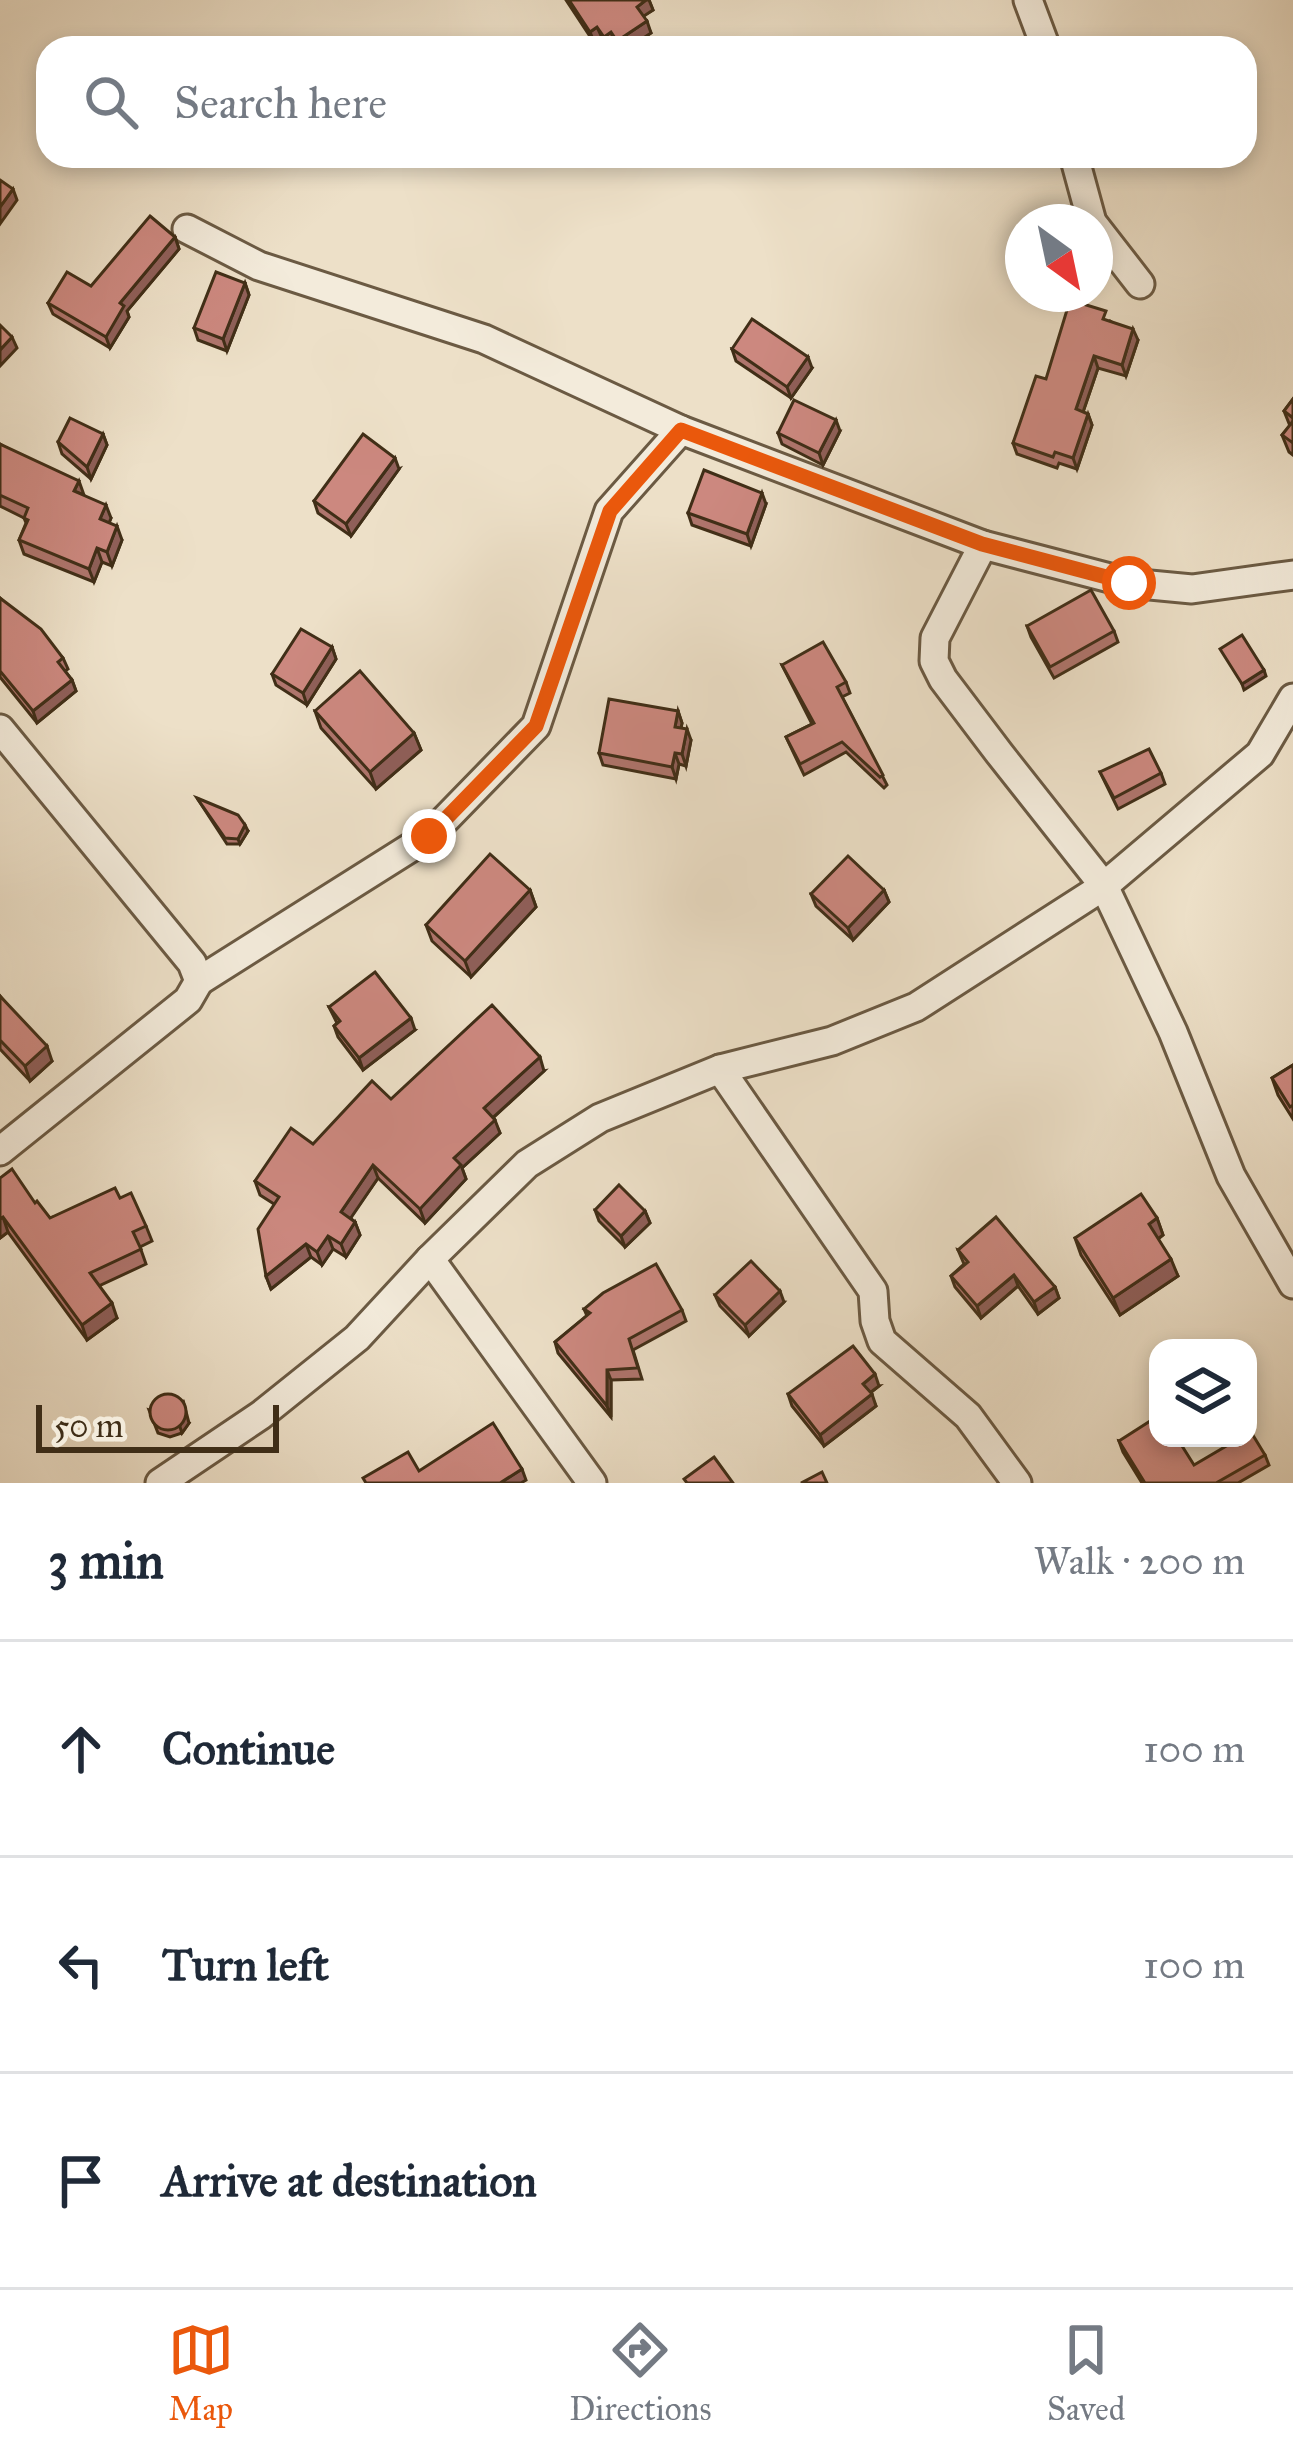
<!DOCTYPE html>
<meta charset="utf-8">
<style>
body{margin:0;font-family:"IM FELL Great Primer",serif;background:#f6f6f7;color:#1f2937}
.controls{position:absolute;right:36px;bottom:36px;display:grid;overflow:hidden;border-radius:24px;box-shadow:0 6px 18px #0003}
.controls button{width:108px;height:108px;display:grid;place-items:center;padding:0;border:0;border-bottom:3px solid #e0e1e3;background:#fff;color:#1f2937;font:60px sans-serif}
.compass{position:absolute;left:1005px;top:204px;width:108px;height:108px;border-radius:50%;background:#fff;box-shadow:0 6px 18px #0003;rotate:147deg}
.scale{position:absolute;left:36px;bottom:30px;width:243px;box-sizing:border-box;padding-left:12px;border:6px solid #402e17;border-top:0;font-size:33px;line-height:42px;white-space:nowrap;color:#402e17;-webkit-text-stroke:9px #f3ebdb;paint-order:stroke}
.stop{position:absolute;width:36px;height:36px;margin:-27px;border:9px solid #ea580c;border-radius:50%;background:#fff}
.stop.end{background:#ea580c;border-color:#fff;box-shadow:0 3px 12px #0008}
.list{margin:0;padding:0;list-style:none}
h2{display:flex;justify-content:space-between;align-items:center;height:156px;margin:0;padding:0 48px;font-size:51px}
h2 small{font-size:39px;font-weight:400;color:#747a83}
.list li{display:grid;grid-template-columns:78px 1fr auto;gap:36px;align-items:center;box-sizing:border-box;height:216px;padding:0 48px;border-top:3px solid #e0e1e3}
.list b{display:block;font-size:45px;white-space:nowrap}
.list em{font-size:39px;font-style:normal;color:#747a83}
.icon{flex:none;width:66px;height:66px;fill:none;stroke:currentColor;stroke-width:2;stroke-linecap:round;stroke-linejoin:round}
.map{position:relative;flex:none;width:1293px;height:1483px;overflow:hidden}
.search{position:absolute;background:#fff;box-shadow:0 6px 18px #0003;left:36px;right:36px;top:36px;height:132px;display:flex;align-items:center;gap:30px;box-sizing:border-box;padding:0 42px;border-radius:36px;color:#747a83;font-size:45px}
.sheet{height:804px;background:#fff}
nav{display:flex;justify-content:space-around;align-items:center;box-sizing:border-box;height:168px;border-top:3px solid #e0e1e3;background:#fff;font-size:33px;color:#747a83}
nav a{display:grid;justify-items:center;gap:6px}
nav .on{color:#ea580c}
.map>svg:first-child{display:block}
</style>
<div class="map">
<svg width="1293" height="1483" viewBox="0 0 1293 1483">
<rect width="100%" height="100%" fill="#ede0c8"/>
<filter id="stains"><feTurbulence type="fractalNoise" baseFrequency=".00167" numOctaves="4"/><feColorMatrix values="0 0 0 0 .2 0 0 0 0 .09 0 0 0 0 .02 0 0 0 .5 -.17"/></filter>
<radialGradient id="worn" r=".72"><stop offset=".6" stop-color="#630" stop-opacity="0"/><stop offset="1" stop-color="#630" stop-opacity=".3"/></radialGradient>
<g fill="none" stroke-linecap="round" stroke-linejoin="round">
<g stroke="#6b5a43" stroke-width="33">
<g id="minor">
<polyline points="1028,0 1046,48"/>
<polyline points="1074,156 1092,222"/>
<polyline points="1095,226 1140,284"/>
<polyline points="187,229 259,266 484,339 681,430 983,545 1129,583 1192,589 1293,575"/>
<polyline points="983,545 935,638 934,661 943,679 999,753 1104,886 1173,1032 1231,1176 1293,1284"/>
<polyline points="0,729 192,963 199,981 188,1000 0,1151"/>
<polyline points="199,981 429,836 536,726 609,511 681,430"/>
<polyline points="720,1069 873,1291 875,1321 882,1341 968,1416 1017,1483"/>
<polyline points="430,1259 592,1483"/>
<polyline points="160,1483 261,1415 357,1338 430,1259 527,1164 600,1118 720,1069 832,1041 916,1007 1104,886 1260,754 1293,698"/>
</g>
</g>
<use href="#minor" stroke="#f3ebdb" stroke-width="27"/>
</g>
<g fill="#af756d" stroke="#402e17" stroke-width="3">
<polygon points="566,0 649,0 653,10 643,16 651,33 628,48 618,48 615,44 608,48 602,38 595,44"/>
<polygon points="175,237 179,249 127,311 129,317 110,348 53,314 48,303 91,286"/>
<polygon points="245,283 249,295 227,351 198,340 194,328"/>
<polygon points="1110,321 1138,340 1126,376 1098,368 1083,412 1088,414 1092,425 1077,469 1059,463 1057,468 1017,454 1013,443 1046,379"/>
<polygon points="732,349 812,368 791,398 736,361"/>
<polygon points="1293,399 1293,455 1289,452 1282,435 1290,426 1284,411"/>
<polygon points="840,431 823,465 782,444 778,433"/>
<polygon points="103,434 107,445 91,479 62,454 58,442"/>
<polygon points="0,444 83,495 111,518 109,523 122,540 112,566 102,562 94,582 24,554 19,540 26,523 24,518 0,506"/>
<polygon points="399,469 351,536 318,513 314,501"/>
<polygon points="766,504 751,546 692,525 688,513"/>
<polygon points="0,598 63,658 68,669 65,671 72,680 76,691 37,723 0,677"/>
<polygon points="1027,626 1114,631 1118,642 1054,678 1031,637"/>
<polygon points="332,647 336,659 307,705 276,685 272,674"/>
<polygon points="782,665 846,682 850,693 842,697 887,785 884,788 846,752 804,775 786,737 812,724"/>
<polygon points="315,711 414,733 421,750 376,789 321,728"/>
<polygon points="678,711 682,723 681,728 691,740 686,766 679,764 676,779 603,765 599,753"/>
<polygon points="1100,772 1161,773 1165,784 1118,809"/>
<polygon points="197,798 248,831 240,844 227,844"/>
<polygon points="530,890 536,907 471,977 432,941 426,925"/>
<polygon points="884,890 889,902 853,940 816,906 811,894"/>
<polygon points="0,996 52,1061 30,1081 0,1049"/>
<polygon points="329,1007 415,1030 363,1070 338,1037 334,1026 337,1023"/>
<polygon points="1293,1065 1293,1119 1278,1095 1272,1078"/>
<polygon points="544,1071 493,1118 500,1133 462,1168 466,1179 425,1223 378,1178 350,1218 355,1222 360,1235 346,1257 333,1249 322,1265 311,1257 271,1289 266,1276 274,1204 260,1195 255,1181 313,1144 391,1099"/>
<polygon points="0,1178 35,1203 50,1218 120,1198 146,1226 152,1241 140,1247 146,1264 99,1286 117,1318 87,1340 8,1232 0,1238"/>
<polygon points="595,1210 645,1211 650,1223 625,1247 599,1221"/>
<polygon points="1157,1218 1163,1235 1158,1239 1178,1276 1120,1315 1081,1255 1075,1238"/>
<polygon points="958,1250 1055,1287 1059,1298 1038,1314 1018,1286 981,1318 955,1287 951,1276 964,1264"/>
<polygon points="715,1295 784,1302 749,1336 720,1306"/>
<polygon points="584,1309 682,1310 686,1321 633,1350 642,1379 611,1380 611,1417 558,1353 555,1342 587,1316"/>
<polygon points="879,1386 870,1393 876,1406 824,1446 792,1406 788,1394"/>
<polygon points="149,1410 189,1423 182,1433 170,1437 158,1433"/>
<polygon points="1119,1441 1194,1465 1265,1455 1269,1465 1238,1483 1142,1483 1123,1452"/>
</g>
<g fill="#8f5f59" stroke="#402e17" stroke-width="3">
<polygon points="646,0 649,0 653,10 641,18 637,7"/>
<polygon points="647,21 651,33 628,48 619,48 617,41"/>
<polygon points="597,27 602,38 595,44 590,32"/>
<polygon points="611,32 615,44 608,48 604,37"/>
<polygon points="13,189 17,200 0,224 0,207"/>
<polygon points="175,237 179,249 127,311 129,317 110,348 106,337 120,303"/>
<polygon points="245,283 249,295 227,351 223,339"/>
<polygon points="1133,329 1138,340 1126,376 1122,365"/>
<polygon points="12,337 17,348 0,366 0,350"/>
<polygon points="1094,356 1098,368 1080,421 1076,409"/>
<polygon points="808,357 812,368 791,398 787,387"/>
<polygon points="1088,414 1092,425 1077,469 1073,458"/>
<polygon points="836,420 840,431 823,465 819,453"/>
<polygon points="103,434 107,445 91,479 87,467"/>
<polygon points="395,458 399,469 351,536 346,524"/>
<polygon points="79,481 84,495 74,491"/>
<polygon points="762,493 766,504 751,546 747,534"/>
<polygon points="106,505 111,518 105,533 100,519"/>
<polygon points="117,526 122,540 112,566 107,552"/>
<polygon points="97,548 102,562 94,582 89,569"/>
<polygon points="332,647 336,659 307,705 303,693"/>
<polygon points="1264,670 1266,676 1244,690 1242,684"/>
<polygon points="72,680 76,691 37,723 33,711"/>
<polygon points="678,711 682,723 679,738 675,727"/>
<polygon points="687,729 691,740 686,766 682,754"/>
<polygon points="414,733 421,750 376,789 370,772"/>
<polygon points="675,753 679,764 676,779 672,767"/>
<polygon points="245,825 248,831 240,844 238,839"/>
<polygon points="530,890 536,907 471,977 465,961"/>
<polygon points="884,890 889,902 853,940 848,928"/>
<polygon points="411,1018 415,1030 363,1070 359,1058"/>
<polygon points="47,1046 52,1061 30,1081 25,1066"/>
<polygon points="540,1057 544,1071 489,1121 484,1108"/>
<polygon points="495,1120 500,1133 462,1168 466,1179 425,1223 420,1209 454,1158"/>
<polygon points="373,1165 378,1178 346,1225 341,1212"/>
<polygon points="645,1211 650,1223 625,1247 621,1236"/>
<polygon points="3,1217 8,1232 0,1238 0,1219"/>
<polygon points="1157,1218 1163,1235 1155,1241 1149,1224"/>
<polygon points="355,1222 360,1235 346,1257 341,1244"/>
<polygon points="328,1236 333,1249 322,1265 317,1252"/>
<polygon points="306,1244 311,1257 271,1289 266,1276"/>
<polygon points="1171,1259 1178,1276 1120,1315 1113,1298"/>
<polygon points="1014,1275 1018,1286 981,1318 977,1306"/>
<polygon points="1055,1287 1059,1298 1038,1314 1034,1302"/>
<polygon points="780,1291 784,1302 749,1336 745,1325"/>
<polygon points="112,1303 117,1318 87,1340 82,1325"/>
<polygon points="607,1370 611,1380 611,1417 607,1406"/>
<polygon points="875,1374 879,1386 867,1395 863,1384"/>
<polygon points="872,1394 876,1406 824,1446 820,1435"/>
<polygon points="183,1400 189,1423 182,1433 180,1427"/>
<polygon points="522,1469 526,1480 521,1483 500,1483"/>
</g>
<g fill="#cc887f" stroke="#402e17" stroke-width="3">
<polygon points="569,0 646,0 637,7 647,21 617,41 611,32 604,37 597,27 590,32"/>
<polygon points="0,180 13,189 0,207"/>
<polygon points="150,216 175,237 120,303 124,306 106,337 48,303 67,272 91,286"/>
<polygon points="216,272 245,283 223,339 194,328"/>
<polygon points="1070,300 1106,311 1103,319 1133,329 1122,365 1094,356 1076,409 1088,414 1073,458 1055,452 1053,457 1013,443 1036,376 1046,379"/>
<polygon points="752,319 808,357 787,387 732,349"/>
<polygon points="0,325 12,337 0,350"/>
<polygon points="1293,399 1293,418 1284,411"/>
<polygon points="794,400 836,420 819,453 778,433"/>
<polygon points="70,418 103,434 87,467 58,442"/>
<polygon points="1293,421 1293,443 1282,435"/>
<polygon points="363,434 395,458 346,524 314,501"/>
<polygon points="0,444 79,481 74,491 106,505 100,519 117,526 107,552 97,548 89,569 19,540 28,520 24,518 28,508 0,495"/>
<polygon points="704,470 762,493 747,534 688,513"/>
<polygon points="1091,590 1114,631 1050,667 1027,626"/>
<polygon points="0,598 41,629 63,658 58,662 72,680 33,711 0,671"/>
<polygon points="301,629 332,647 303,693 272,674"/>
<polygon points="1242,635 1264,670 1242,684 1220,649"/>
<polygon points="823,642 846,682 837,687 883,775 880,777 842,742 800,764 786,737 814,723 782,665"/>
<polygon points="360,671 414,733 370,772 315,711"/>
<polygon points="609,699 678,711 675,727 687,729 682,754 675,753 672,767 599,753"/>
<polygon points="1149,749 1161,773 1114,798 1100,772"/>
<polygon points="197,798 238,815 245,825 238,839 225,838"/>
<polygon points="490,854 530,890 465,961 426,925"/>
<polygon points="848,856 884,890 848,928 811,894"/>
<polygon points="375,972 411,1018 359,1058 334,1026 340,1021 329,1007"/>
<polygon points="0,996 47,1046 25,1066 0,1040"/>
<polygon points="492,1005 540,1057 484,1108 495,1120 454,1158 461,1165 420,1209 373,1165 341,1212 355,1222 341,1244 328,1236 317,1252 306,1244 266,1276 258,1229 279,1197 255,1181 291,1128 313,1144 372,1081 391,1099"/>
<polygon points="1293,1065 1293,1105 1290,1107 1272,1078"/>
<polygon points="12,1169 35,1203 37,1201 50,1218 115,1188 120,1198 131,1193 146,1226 133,1232 141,1249 90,1273 112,1303 82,1325 3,1217 0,1219 0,1178"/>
<polygon points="619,1185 645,1211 621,1236 595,1210"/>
<polygon points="1141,1194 1157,1218 1149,1224 1171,1259 1113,1298 1075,1238"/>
<polygon points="996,1217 1055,1287 1034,1302 1014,1275 977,1306 951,1276 968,1262 958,1250"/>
<polygon points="751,1261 780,1291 745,1325 715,1295"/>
<polygon points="656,1264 682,1310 629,1339 638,1368 607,1370 607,1406 555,1342 590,1313 584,1309 603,1293"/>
<polygon points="853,1346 875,1374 863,1384 872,1394 820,1435 788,1394"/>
<circle cx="168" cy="1412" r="18"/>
<polygon points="1158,1416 1158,1438 1177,1438 1194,1465 1240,1438 1248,1438 1248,1433 1251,1432 1265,1455 1216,1483 1145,1483 1119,1441"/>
<polygon points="493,1423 522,1469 500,1483 366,1483 363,1478 408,1452 419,1471"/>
<polygon points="714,1457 733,1483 687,1483 684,1479"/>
<polygon points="822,1472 827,1483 801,1483"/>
</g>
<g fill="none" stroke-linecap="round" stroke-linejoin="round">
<polyline stroke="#ea580c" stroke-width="15" points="429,836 536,726 610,511 681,430 982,544 1129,583"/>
</g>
<rect width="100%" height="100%" filter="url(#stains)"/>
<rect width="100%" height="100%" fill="url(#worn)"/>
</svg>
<div class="controls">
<button><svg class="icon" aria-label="layers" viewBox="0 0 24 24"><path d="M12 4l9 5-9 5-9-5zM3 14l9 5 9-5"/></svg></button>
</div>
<svg class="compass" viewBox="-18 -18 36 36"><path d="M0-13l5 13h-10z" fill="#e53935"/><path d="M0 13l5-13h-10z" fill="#747a83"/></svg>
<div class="scale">50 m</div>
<div class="stop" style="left:1129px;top:583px"></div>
<div class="stop end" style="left:429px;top:836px"></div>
<div class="search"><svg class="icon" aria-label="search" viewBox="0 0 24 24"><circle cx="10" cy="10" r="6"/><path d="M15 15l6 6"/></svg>Search here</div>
</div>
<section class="sheet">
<h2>3 min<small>Walk · 200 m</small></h2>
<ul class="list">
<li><svg class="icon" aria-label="ahead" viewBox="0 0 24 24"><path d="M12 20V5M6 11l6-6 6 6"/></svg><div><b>Continue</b></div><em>100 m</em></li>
<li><svg class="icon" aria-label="left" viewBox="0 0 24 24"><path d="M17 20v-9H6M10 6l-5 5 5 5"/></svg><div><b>Turn left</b></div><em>100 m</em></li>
<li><svg class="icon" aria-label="arrive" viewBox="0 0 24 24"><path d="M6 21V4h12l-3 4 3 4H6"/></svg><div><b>Arrive at destination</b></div></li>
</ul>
</section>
<nav>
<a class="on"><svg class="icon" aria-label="map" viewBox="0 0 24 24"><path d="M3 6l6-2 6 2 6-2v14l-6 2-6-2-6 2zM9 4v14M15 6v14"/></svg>Map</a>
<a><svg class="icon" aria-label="directions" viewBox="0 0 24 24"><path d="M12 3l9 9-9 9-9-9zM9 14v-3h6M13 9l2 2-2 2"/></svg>Directions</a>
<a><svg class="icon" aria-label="saved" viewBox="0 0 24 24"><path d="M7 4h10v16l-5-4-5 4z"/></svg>Saved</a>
</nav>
